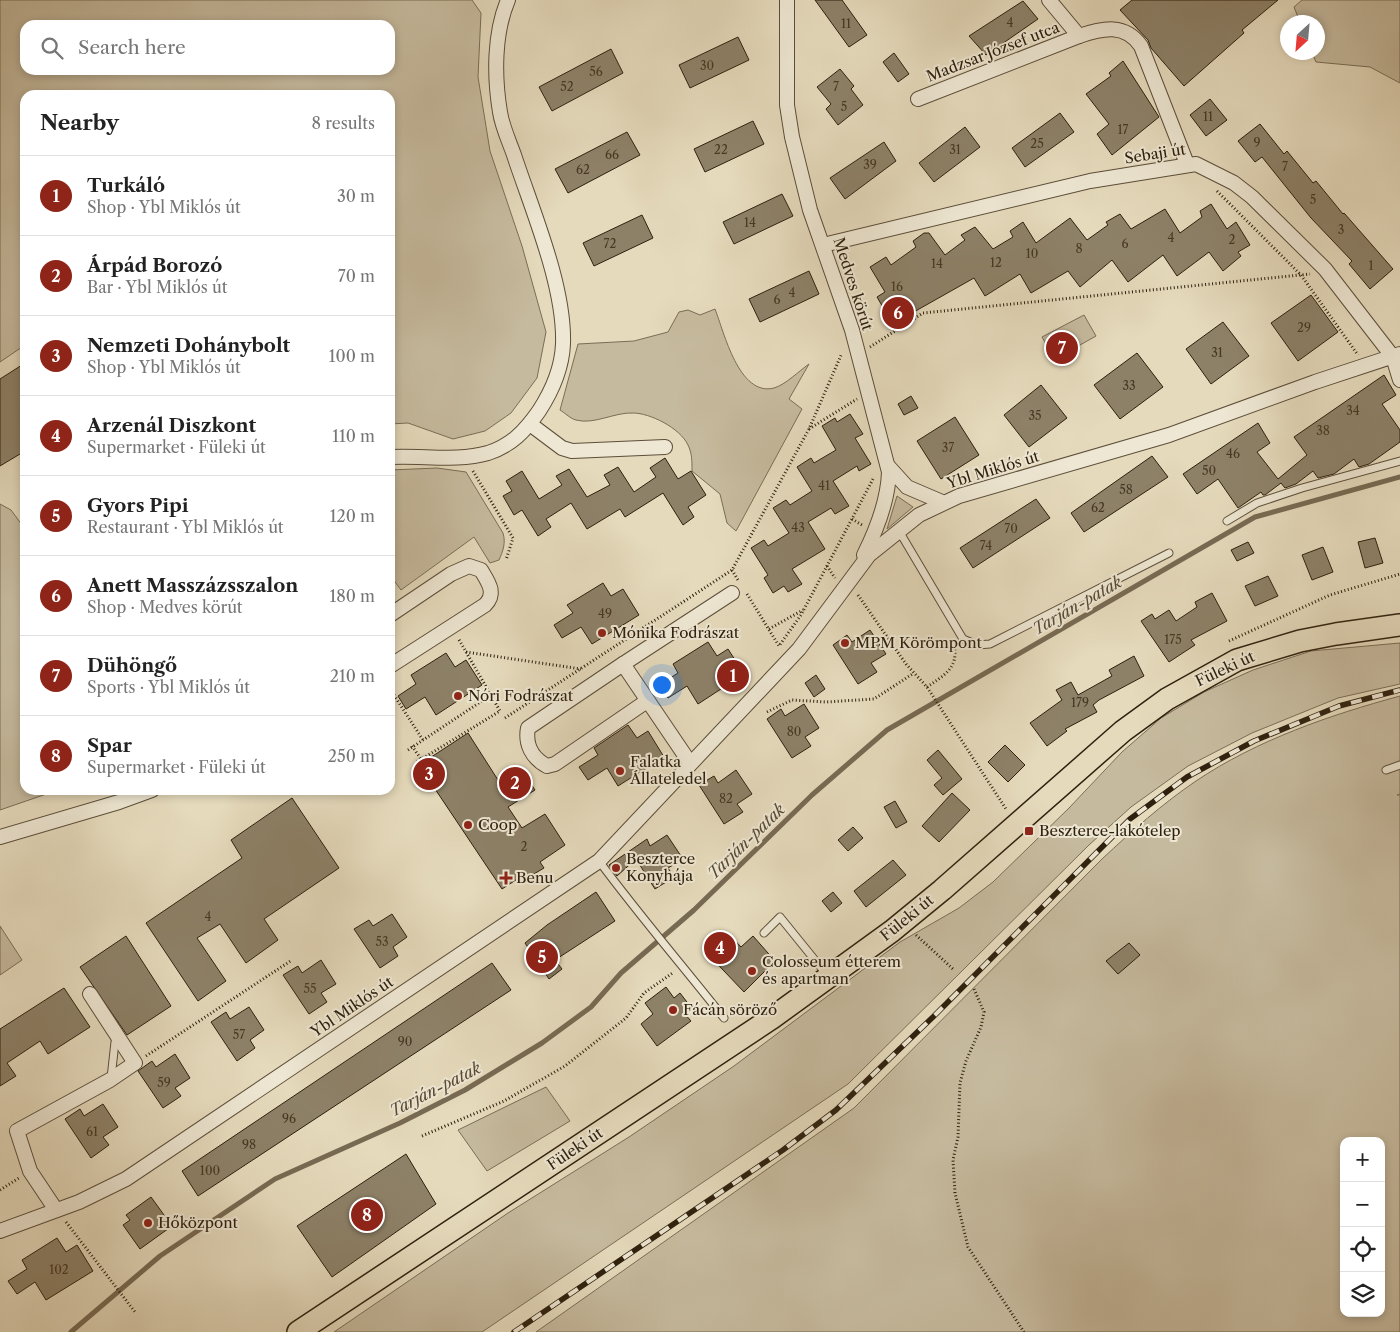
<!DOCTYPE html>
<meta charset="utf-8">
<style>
body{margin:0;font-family:"Libre Caslon Text",serif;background:#f2f2f2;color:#222}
.controls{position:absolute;right:15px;bottom:15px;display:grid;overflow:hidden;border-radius:10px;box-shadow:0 2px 8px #0003}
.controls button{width:45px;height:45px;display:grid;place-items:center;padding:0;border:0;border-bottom:1px solid #e0e0e0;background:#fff;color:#222;font:25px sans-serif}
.compass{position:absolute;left:1280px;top:15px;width:45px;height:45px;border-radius:50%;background:#fff;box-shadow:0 2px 8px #0003;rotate:206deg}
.you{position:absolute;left:661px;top:684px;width:18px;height:18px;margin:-12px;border:4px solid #fff;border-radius:50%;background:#1a73e8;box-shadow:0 0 0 8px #1a73e833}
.badge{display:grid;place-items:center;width:32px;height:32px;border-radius:50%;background:#8f2418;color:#fff;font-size:16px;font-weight:700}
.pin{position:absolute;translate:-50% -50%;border:2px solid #fff;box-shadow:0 1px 5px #0006}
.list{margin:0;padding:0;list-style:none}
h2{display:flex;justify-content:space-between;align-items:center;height:65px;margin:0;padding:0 20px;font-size:21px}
h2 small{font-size:16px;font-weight:400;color:#767676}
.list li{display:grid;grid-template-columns:32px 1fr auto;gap:15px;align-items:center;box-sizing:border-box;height:80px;padding:0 20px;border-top:1px solid #e0e0e0}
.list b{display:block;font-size:19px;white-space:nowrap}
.list p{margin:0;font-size:16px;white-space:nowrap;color:#767676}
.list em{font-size:16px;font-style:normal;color:#767676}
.icon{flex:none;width:28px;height:28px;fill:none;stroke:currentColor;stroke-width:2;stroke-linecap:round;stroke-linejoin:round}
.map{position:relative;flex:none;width:1400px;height:1332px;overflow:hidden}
.search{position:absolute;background:#fff;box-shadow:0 2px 8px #0003;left:20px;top:20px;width:375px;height:55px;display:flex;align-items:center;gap:12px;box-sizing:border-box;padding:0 18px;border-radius:15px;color:#767676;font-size:19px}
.panel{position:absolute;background:#fff;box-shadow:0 2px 8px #0003;left:20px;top:90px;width:375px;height:705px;border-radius:15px}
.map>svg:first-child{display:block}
</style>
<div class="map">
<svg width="1400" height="1332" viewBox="0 0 1400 1332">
<rect width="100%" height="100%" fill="#e5dabc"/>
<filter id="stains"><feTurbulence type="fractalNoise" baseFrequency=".004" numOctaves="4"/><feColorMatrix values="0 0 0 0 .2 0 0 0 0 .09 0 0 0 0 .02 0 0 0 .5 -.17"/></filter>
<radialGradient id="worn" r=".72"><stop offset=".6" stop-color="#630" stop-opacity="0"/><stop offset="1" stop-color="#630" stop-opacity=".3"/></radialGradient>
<g fill="#c6ba9e" stroke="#7a6d56" fill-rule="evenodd">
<path d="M0 0H472L481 13 478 77 490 151 522 246 546 332 537 378 511 413 485 431 453 439 408 423 390 424V95H25V345L0 362ZM25 25H390V70H25Z"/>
<polygon points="1302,0 1400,0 1400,83 1370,67 1316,62 1312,53 1318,52 1318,22 1300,22 1294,7"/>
<path d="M715 309C724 332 739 397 774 388 785 385 799 371 809 364L789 399 802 409 736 531 727 523 720 494 692 471C692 461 692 453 688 445 680 428 650 413 633 413 615 412 594 425 576 420 571 419 565 413 560 410L578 344 634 341 668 332 679 312 688 310 700 315Z"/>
<polygon points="1084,315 1096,336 1055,359 1042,337"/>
<path d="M437 468 466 472 503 533C506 543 503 551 499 560L490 563 474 537 401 590 390 575V470Z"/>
<polygon points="897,496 913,507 887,529"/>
<polygon points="0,504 11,510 25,529 25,790 58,790 0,810"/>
<polygon points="1400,643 1400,684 1338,698 1252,733 1188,766 1131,807 1089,845 848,1084 482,1332 334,1332 508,1213 629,1137 734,1066 900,942 959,908 993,882 1069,808 1122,752 1161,718 1204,692 1253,670 1311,651"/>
<path d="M1400 696V794L1397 795H1400V1332H536L854 1108 1102 859C1132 831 1162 804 1196 781 1257 740 1330 715 1400 696ZM1344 1141H1381V1313H1344Z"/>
<polygon points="0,926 22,960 0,975"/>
<polygon points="546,1087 570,1121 487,1171 458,1130"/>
</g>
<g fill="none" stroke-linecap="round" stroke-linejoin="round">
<polyline stroke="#776a53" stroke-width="5" points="71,1332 160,1256 275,1179 400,1123 465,1090 542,1043 591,1007 621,973 694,910 812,795 887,730 1255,517 1400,477"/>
</g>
<g fill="#8d8168" stroke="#2e200e">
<polygon points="815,0 842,0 867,35 849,47"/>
<polygon points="1132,0 1278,0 1242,30 1244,33 1184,86 1151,48 1148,40 1120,10"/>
<polygon points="1023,1 1038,19 986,55 969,36"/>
<polygon points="738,37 749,60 690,88 679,65"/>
<polygon points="611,49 623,73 552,111 539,87"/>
<polygon points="894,53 909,74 898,82 883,62"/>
<polygon points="1123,61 1159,117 1112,155 1097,134 1109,124 1086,94 1111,76 1109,73"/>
<polygon points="840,69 854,86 851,89 863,105 838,125 826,109 831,104 817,87"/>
<polygon points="1210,99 1227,120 1206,136 1190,115"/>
<polygon points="1060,113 1074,132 1025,167 1012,148"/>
<polygon points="753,121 764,144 705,172 694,149"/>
<polygon points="1260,124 1284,154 1287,151 1313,183 1316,181 1343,214 1344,213 1393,269 1370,289 1349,264 1352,261 1311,218 1262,157 1255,162 1238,141"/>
<polygon points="965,127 980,147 934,182 919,163"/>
<polygon points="627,132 640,155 568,193 555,169"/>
<polygon points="884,142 896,161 845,199 830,178"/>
<polygon points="782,194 793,216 734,244 723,222"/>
<polygon points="1211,204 1227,229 1236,222 1250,245 1238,252 1241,256 1223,271 1209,252 1177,276 1163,255 1128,282 1112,260 1080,287 1068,271 1031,293 1020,274 985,296 974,278 912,313 907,304 888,316 877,297 885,292 870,267 886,257 891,265 916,247 913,241 924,233 929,233 945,255 965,240 961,235 975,227 993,249 1013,237 1010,231 1023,222 1036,243 1070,218 1087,240 1108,225 1106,222 1120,214 1131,229 1165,209 1180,233 1202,217 1200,211"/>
<polygon points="642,215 653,238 594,266 583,243"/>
<polygon points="809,271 819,294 760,322 749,299"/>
<polygon points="1311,295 1338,332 1298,361 1271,323"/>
<polygon points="1223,322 1249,356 1211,384 1186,349"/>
<polygon points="1137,353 1163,387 1120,419 1094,385"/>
<polygon points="25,363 25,451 0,466 0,379"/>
<polygon points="1384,375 1396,395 1382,404 1400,430 1400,442 1369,464 1359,467 1354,459 1334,474 1318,478 1313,471 1296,484 1285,488 1281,483 1265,495 1263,495 1261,492 1238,508 1218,479 1197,494 1183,474 1258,423 1270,443 1257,452 1278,479 1307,455 1294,437"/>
<polygon points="1041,385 1067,418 1029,447 1004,415"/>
<polygon points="911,396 918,408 904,415 898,404"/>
<polygon points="850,414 863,434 855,438 871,464 859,471 857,466 833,481 849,506 835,514 831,508 808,522 825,549 792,569 802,584 788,592 784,586 773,593 764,578 768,575 751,548 764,540 768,546 789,533 773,508 786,500 790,505 812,491 797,467 811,458 814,463 836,450 822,426 835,418 837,422"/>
<polygon points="955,417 979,455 941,479 917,441"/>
<polygon points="1152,456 1168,477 1084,532 1071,513"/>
<polygon points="665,458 678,479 691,471 706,495 688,507 694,517 683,525 663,493 625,517 620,509 587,529 571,503 546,519 551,527 538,536 522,510 514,515 503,496 512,491 506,481 522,471 539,499 562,485 556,476 569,469 587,497 610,485 604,475 618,467 634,492 656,477 650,468"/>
<polygon points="1036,499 1050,518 973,568 960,548"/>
<polygon points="1375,538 1383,563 1365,568 1358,542"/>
<polygon points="1248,542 1254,553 1237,561 1231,550"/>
<polygon points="1323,547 1333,572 1312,580 1302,555"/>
<polygon points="1268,576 1278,596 1255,606 1245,586"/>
<polygon points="603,583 611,596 623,589 639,615 592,644 581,627 562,638 554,625 573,613 567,605"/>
<polygon points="1212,593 1227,621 1191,640 1195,645 1169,662 1141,621 1152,614 1155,619 1169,610 1176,621 1197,607 1195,602"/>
<polygon points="870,630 886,654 871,663 877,672 858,684 833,645 847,635 852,642"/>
<polygon points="708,642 717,656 728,649 744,674 698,704 687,686 668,698 659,685 678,673 673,664"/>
<polygon points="446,653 455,667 466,660 482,685 436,715 425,697 406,709 398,696 416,684 411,675"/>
<polygon points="1134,656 1144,676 1099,700 1093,705 1097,712 1065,729 1067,731 1047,746 1030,723 1062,700 1056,690 1071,682 1078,695 1112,676 1109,670"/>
<polygon points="816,675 825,689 814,697 805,683"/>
<polygon points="804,704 819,728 805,737 811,746 792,758 767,719 781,709 785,716"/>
<polygon points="628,725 637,738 648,731 664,757 618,786 607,768 588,780 579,767 598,755 594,748"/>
<polygon points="468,733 498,780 519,766 535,790 508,807 522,828 545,814 565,845 540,862 544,868 527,878 525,874 502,889 419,765"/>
<polygon points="1005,745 1025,765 1008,782 988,762"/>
<polygon points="938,750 962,779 943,795 934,785 942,778 927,760"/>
<polygon points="736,770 752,794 737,804 743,812 724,824 699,785 714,776 718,783"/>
<polygon points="952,793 970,810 939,842 922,826"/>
<polygon points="292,798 339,868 264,919 278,940 246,963 220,924 197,938 226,981 198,1001 146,923 242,858 231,840"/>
<polygon points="895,801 907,822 896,828 884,807"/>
<polygon points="853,827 863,838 848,851 838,840"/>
<polygon points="667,835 683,859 668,868 674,877 655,889 636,859 617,876 609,865 647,839 650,846"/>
<polygon points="893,860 906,875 866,907 854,891"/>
<polygon points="596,892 615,921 555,960 562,969 549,979 525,943 547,925"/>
<polygon points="833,892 842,903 831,912 822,901"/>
<polygon points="392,914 407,937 393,947 398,956 380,968 354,929 369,920 373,926"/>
<polygon points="726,931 741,947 753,936 775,961 744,992 705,951"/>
<polygon points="126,936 171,1006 127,1035 80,967"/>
<polygon points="1129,943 1140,955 1118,974 1106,961"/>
<polygon points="321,960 336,984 321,993 327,1002 309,1014 283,975 298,966 302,973"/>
<polygon points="492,963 511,990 198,1196 182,1171"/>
<polygon points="666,987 674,998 680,993 690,1006 683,1012 691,1021 657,1046 641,1024 653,1014 645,1003"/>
<polygon points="64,988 90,1027 48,1054 40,1041 7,1063 16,1076 0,1086 0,1029"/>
<polygon points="249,1007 264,1030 250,1040 255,1048 237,1061 211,1022 226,1012 230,1019"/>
<polygon points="175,1054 190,1078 175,1088 181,1096 163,1108 138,1071 152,1061 156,1067"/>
<polygon points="103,1104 118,1127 103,1137 109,1145 91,1158 65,1119 80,1109 84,1116"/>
<polygon points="406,1154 436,1204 332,1277 297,1226"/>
<polygon points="151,1197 172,1226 140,1249 123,1225 130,1220 126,1215"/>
<polygon points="57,1238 66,1252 77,1245 93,1271 46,1300 35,1282 17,1294 8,1281 27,1269 22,1260"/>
</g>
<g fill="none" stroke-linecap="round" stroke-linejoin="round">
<g stroke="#5c4e3a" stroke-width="9">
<g id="lane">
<polyline points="1227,521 1257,503 1302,488 1400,461"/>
<polyline points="899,531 963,639 977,645 990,644 1169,553"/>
<polyline points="1386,770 1400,765"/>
<path d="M599 861C639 915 682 965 724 1018"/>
<polyline points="764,933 780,917 827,975"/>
<polyline points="111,1078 115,1042 118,1037"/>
</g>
</g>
<g stroke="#5c4e3a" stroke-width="16">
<g id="street">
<path d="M787 0V105L792 137 810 210 852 330 889 472C888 501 877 529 864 555"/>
<polyline points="1049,0 1079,36"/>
<path d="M918 99 1079 36C1103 28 1125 23 1141 46L1187 164"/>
<polyline points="823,245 1090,181 1196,164 1234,183 1252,197 1325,269 1393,357 1400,380"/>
<polyline points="530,424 562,448 572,451 665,447"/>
<path d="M390 457C422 455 457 462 488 453 512 445 525 431 539 411 552 391 562 368 563 344 565 286 532 210 514 155 509 141 502 126 500 112 494 76 494 33 508 0"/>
<polyline points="888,466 907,487 942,502"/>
<path d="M390 615 451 574 469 566 481 570C488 582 497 593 485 605L390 666"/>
<polyline points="623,664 732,593"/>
<path d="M647 701 555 764 547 766C532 758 525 744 528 728L623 664 690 763"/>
<polyline points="0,837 119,802 152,790"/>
<polyline points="56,1210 30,1171 17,1131 110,1080 135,1063 90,994"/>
<polyline points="0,1231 79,1202 126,1179 599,861 799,649 869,555 919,515 959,496 1169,435 1315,382 1400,354"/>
</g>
</g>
<g stroke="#2e200e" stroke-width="24">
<polyline id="primary" points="298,1332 772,1018 892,931 942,890 1123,731 1167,699 1237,660 1300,641 1336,634 1400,625"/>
</g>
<g stroke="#2e200e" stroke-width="3" stroke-dasharray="1 2.5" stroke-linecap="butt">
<polyline points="1217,191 1301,275 1358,355"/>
<polyline points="870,347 923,313 1310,274"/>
<polyline points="809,429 857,399"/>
<polyline points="473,471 513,538 506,560"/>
<polyline points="852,519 862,525"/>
<polyline points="827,566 835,578"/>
<polyline points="732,570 738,580"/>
<polyline points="747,594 779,646 801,615 873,479"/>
<polyline points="858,595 906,664 927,687 1006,809"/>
<polyline points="769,629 803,610"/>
<polyline points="1229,641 1330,595 1400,574"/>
<polyline points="466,652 581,669"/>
<path d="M927 687C943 676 959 668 954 646"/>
<polyline points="390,689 423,740"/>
<polyline points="767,712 792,700 826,702 874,699 914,673"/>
<polyline points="505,718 732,570 809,429 842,353"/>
<polyline points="412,746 421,759"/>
<polyline points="408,750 491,695"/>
<polyline points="417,762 500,711 458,638"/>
<polyline points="916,935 953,969"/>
<polyline points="974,989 984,1012 981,1027 966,1061 960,1083 958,1137 953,1160 955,1193 968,1247 1024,1332"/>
<polyline points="146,1056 292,960"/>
<polyline points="422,1136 504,1101 565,1066 626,1018 644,993 674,972"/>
<polyline points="0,1190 19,1178"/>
<polyline points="66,1222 135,1312"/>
</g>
<use href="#lane" stroke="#eee7d3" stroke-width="7"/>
<use href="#street" stroke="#eee7d3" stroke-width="14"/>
<use href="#primary" stroke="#e5dabc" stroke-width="21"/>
<g stroke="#2e200e" stroke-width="5.5">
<polyline id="rail" points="514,1332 783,1150 836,1110 934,1016 1130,819 1187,777 1254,741 1339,706 1400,690"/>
</g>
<use href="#rail" stroke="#eee7d3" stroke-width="4" stroke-dasharray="11" stroke-linecap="butt"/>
</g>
<g fill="#8f2418" stroke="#eee7d3" stroke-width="2">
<circle cx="602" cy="633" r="5"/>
<circle cx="845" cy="643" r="5"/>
<circle cx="458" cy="696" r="5"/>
<circle cx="620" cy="771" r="5"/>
<circle cx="468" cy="825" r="5"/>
<rect x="1024" y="826" width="10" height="10" rx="2.5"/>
<circle cx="616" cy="868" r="5"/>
<path d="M503.5 870.5h5v5h5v5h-5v5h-5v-5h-5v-5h5z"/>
<circle cx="752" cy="971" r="5"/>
<circle cx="673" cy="1010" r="5"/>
<circle cx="148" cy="1223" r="5"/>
</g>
<g text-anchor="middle" stroke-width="4" stroke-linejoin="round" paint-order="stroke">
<g font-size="12" fill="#463824">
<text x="1010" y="27">4</text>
<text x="846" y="28">11</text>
<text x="707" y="70">30</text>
<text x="596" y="76">56</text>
<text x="567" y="91">52</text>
<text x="836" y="91">7</text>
<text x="844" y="111">5</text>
<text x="1208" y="121">11</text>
<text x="1123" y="134">17</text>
<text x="1257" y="147">9</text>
<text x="1037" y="148">25</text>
<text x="721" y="154">22</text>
<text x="955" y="154">31</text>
<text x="612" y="159">66</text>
<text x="870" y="169">39</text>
<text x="1285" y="171">7</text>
<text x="583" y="174">62</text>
<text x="1313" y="204">5</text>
<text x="750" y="227">14</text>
<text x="1341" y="234">3</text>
<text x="1171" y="242">4</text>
<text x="1232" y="244">2</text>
<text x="610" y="248">72</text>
<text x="1125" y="248">6</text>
<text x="1079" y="253">8</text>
<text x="1032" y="258">10</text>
<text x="996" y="267">12</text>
<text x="937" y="268">14</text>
<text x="1371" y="270">1</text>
<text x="897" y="291">16</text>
<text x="792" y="297">4</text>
<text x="777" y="304">6</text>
<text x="1304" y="332">29</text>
<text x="1217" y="357">31</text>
<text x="1129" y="390">33</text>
<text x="1353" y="415">34</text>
<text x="1035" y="420">35</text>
<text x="1323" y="435">38</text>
<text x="948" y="452">37</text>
<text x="1233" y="458">46</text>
<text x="1209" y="475">50</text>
<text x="824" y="490">41</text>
<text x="1126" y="494">58</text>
<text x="1098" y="512">62</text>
<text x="798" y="532">43</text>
<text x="1011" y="533">70</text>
<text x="986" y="550">74</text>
<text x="605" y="618">49</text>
<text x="1173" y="644">175</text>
<text x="1080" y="707">179</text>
<text x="794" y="736">80</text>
<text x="726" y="803">82</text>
<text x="524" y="851">2</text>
<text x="208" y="921">4</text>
<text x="382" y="946">53</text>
<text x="310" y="993">55</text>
<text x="239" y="1039">57</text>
<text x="405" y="1046">90</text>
<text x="164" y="1087">59</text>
<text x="289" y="1123">96</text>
<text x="92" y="1136">61</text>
<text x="249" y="1149">98</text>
<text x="210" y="1175">100</text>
<text x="59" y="1274">102</text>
</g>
<g font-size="15" fill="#2e200e" stroke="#eee7d3">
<text transform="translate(993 52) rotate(-21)" y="5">Madzsar József utca</text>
<text transform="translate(1155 154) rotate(-9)" y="5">Sebaji út</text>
<text transform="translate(853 284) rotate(72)" y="5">Medves körút</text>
<text transform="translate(993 470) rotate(-17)" y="5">Ybl Miklós út</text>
<text transform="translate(1225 669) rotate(-25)" y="5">Füleki út</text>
<text transform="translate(907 918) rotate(-39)" y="5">Füleki út</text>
<text transform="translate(352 1007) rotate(-34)" y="5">Ybl Miklós út</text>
<text transform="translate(575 1149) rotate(-34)" y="5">Füleki út</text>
</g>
<g font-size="15" fill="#2e200e" stroke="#eee7d3" text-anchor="start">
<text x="612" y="638">Mónika Fodrászat</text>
<text x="855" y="648">MPM Körömpont</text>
<text x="468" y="701">Nóri Fodrászat</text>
<text x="630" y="767">Falatka<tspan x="630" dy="17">Állateledel</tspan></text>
<text x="478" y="830">Coop</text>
<text x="1039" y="836">Beszterce-lakótelep</text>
<text x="626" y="864">Beszterce<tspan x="626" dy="17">Konyhája</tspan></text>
<text x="516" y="883">Benu</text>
<text x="762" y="967">Colosseum étterem<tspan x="762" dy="17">és apartman</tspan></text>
<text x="683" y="1015">Fácán söröző</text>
<text x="158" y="1228">Hőközpont</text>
</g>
<g font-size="16" font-style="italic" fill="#584b36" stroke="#eee7d3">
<text transform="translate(1077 605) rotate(-30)" y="6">Tarján-patak</text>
<text transform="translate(746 841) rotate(-44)" y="6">Tarján-patak</text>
<text transform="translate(435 1089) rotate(-27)" y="6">Tarján-patak</text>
</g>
</g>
<rect width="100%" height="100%" filter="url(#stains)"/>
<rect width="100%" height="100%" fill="url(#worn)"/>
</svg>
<div class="controls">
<button>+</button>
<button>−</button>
<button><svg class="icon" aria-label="locate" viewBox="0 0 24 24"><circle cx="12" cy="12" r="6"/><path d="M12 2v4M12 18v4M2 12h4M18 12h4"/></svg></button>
<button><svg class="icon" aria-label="layers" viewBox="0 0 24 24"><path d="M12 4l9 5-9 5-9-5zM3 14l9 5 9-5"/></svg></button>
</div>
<svg class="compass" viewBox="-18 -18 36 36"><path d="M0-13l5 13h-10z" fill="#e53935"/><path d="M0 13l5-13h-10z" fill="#767676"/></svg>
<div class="you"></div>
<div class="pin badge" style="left:733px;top:676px">1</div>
<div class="pin badge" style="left:515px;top:783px">2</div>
<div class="pin badge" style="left:429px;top:774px">3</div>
<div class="pin badge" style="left:720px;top:948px">4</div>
<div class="pin badge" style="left:542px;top:957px">5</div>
<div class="pin badge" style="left:898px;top:313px">6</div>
<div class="pin badge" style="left:1062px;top:348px">7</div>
<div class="pin badge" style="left:367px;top:1215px">8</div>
<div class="search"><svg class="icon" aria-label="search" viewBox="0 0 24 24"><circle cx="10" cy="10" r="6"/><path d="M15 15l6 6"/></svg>Search here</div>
<section class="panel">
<h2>Nearby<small>8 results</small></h2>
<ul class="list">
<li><span class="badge">1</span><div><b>Turkáló</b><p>Shop · Ybl Miklós út</p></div><em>30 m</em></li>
<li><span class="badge">2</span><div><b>Árpád Borozó</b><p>Bar · Ybl Miklós út</p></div><em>70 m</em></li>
<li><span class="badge">3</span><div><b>Nemzeti Dohánybolt</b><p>Shop · Ybl Miklós út</p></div><em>100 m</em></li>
<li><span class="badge">4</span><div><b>Arzenál Diszkont</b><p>Supermarket · Füleki út</p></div><em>110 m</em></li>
<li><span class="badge">5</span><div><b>Gyors Pipi</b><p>Restaurant · Ybl Miklós út</p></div><em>120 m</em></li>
<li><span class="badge">6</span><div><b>Anett Masszázsszalon</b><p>Shop · Medves körút</p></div><em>180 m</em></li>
<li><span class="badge">7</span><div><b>Dühöngő</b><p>Sports · Ybl Miklós út</p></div><em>210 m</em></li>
<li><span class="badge">8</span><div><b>Spar</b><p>Supermarket · Füleki út</p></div><em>250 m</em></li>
</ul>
</section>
</div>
